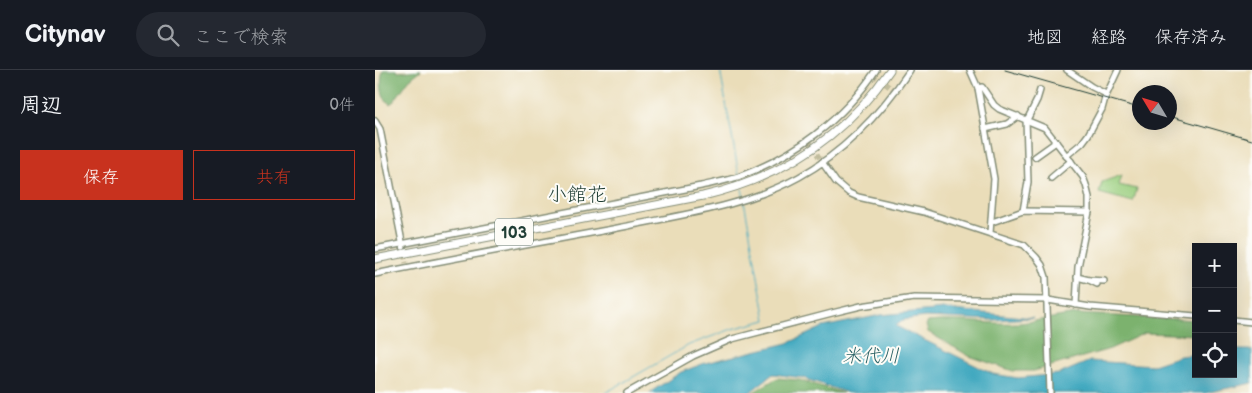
<!DOCTYPE html>
<html lang="ja">
<meta charset="utf-8">
<style>
body{margin:0;font-family:"Balsamiq Sans","Klee One",sans-serif;background:#242831;color:#f1f3f6}
.controls{position:absolute;right:15px;bottom:15px;display:grid;overflow:hidden;border-radius:0px;box-shadow:0 5px 20px #0002}
.controls button{width:45px;height:45px;display:grid;place-items:center;padding:0;border:0;border-bottom:1px solid #363941;background:#171b24;color:#f1f3f6;font:25px sans-serif}
.compass{position:absolute;left:757px;top:15px;width:45px;height:45px;border-radius:50%;background:#171b24;box-shadow:0 5px 20px #0002;rotate:308deg}
.list{margin:0;padding:0;list-style:none}
h2{display:flex;justify-content:space-between;align-items:center;height:65px;margin:0;padding:0 20px;font-size:21px}
h2 small{font-size:16px;font-weight:400;color:#9ea1a6}
.actions{display:flex;gap:10px;padding:15px 20px}
.actions a{flex:1;padding:11px 0;border:1px solid #c8321e;border-radius:0px;text-align:center;font-size:18px;color:#c8321e}
.actions .main{background:#c8321e;color:#fff}
.icon{flex:none;width:28px;height:28px;fill:none;stroke:currentColor;stroke-width:2;stroke-linecap:round;stroke-linejoin:round}
.map{position:relative;flex:none;width:877px;height:323px;overflow:hidden}
header{display:flex;align-items:center;gap:30px;box-sizing:border-box;height:70px;padding:0 25px;background:#171b24;border-bottom:1px solid #363941}
header strong{font-size:24px}
nav{display:flex;gap:28px;margin-inline-start:auto;font-size:18px}
.search{width:350px;height:45px;background:#242831;display:flex;align-items:center;gap:12px;box-sizing:border-box;padding:0 18px;border-radius:28px;color:#9ea1a6;font-size:19px}
main{display:flex}
aside{flex:1;background:#171b24}
.map>svg:first-child{display:block}
</style>
<header>
<strong>Citynav</strong>
<div class="search"><svg class="icon" aria-label="search" viewBox="0 0 24 24"><circle cx="10" cy="10" r="6"/><path d="M15 15l6 6"/></svg>ここで検索</div>
<nav><a>地図</a><a>経路</a><a>保存済み</a></nav>
</header>
<main>
<aside>
<h2>周辺<small>0件</small></h2>
<ul class="list">
</ul>
<div class="actions"><a class="main">保存</a><a>共有</a></div>
</aside>
<div class="map">
<svg width="877" height="323" viewBox="0 0 877 323">
<rect width="100%" height="100%" fill="#fdfcf7"/>
<filter id="ink" filterUnits="userSpaceOnUse"><feTurbulence type="fractalNoise" baseFrequency=".02" numOctaves="2"/><feDisplacementMap in="SourceGraphic" scale="10" xChannelSelector="R" yChannelSelector="G"/><feConvolveMatrix kernelMatrix="1 2 1 2 8 2 1 2 1" color-interpolation-filters="sRGB"/></filter>
<filter id="wash" filterUnits="userSpaceOnUse"><feTurbulence type="fractalNoise" baseFrequency=".0096" numOctaves="4" result="noise"/><feDisplacementMap in="SourceGraphic" scale="20" xChannelSelector="R" yChannelSelector="G"/><feGaussianBlur stdDeviation="1.12" result="paint"/><feColorMatrix in="noise" values="0 0 0 0 0 0 0 0 0 0 0 0 0 0 0 0 0 1.4 0 .05"/><feComposite in="paint" operator="in"/></filter>
<g filter="url(#wash)">
<rect width="100%" height="100%" fill="#eaddb9"/>
<polygon fill="#9bcf80" stroke="#5d865a" points="747,105 744,115 762,119 758,132 724,123 727,112"/>
<g fill="#7cb26e" stroke="#4e7851">
<path d="M8 0H21L23 2 46 0 34 10 19 31 15 34C5 27 5 11 8 0Z"/>
<path d="M702 244 821 250V265L770 263 735 279 659 301H638L594 286 553 262 551 255 553 252C584 248 615 255 645 253 664 251 684 246 702 244Z"/>
<polygon points="402,308 424,310 468,323 377,323"/>
</g>
<polygon fill="#3fa8bf" stroke="#2f727a" points="569,239 658,248 618,250 550,247 528,250 521,256 618,304 643,308 684,304 715,291 778,295 805,286 821,284 821,304 858,304 858,280 877,280 877,313 830,323 473,323 428,308 398,304 374,323 274,323 306,302 330,293 413,273 448,257 506,245"/>
<g fill="none" stroke-linecap="round" stroke-linejoin="round">
<g stroke="#3fa8bf" stroke-width="1">
<polyline points="345,0 364,105"/>
<polyline points="367,119 369,127"/>
<polyline points="230,323 314,275 357,259 391,250 369,131"/>
</g>
</g>
</g>
<g filter="url(#ink)">
<g fill="none" stroke-linecap="round" stroke-linejoin="round">
<g stroke="#c1bd9e" stroke-width="5" stroke-dasharray="5 2.5" stroke-linecap="butt">
<polyline points="498,5 520,21"/>
<polyline points="434,71 447,92"/>
<polyline points="234,139 237,154"/>
<polyline points="131,157 133,173"/>
<polyline points="28,177 31,193"/>
</g>
<g stroke="#848d76" stroke-width="8">
<g id="minor">
<polyline points="595,0 603,18 619,109 615,163"/>
<polyline points="692,0 717,17 731,24"/>
<polyline points="603,18 607,17 619,35 624,39 670,58 708,107 711,115 714,127 714,142 703,197 701,235"/>
<polyline points="652,50 662,30 665,20"/>
<polyline points="0,51 5,59 28,177"/>
<polyline points="610,59 632,54 643,46"/>
<polyline points="691,86 707,73 713,65 727,39 730,28 743,0"/>
<polyline points="660,87 681,72"/>
<polyline points="447,92 461,112 474,123 483,127 549,142 649,175 661,187 667,195 671,207 675,323"/>
<polyline points="676,108 696,91"/>
<polyline points="648,141 653,112 651,49"/>
<polyline points="617,152 648,141 714,142"/>
<path d="M0 179 326 116C338 113 351 111 363 107 419 86 468 50 501 0"/>
<path d="M0 204C84 187 169 172 253 156 311 144 371 136 424 107 469 82 506 43 535 0"/>
<polyline points="702,207 714,210 722,214"/>
<polyline points="714,210 729,211"/>
<polyline points="858,250 877,252"/>
<polyline points="252,323 318,286 357,269 457,243 486,236 539,228 673,230 715,237 821,246"/>
</g>
</g>
<g stroke="#848d76" stroke-width="9">
<path id="highway" d="M0 189 328 126C406 108 470 66 515 0"/>
</g>
<use href="#minor" stroke="#fff" stroke-width="5"/>
<use href="#highway" stroke="#fff" stroke-width="7"/>
<g stroke="#1f3d34" stroke-width="1">
<polyline points="630,0 764,38"/>
<polyline points="794,46 877,70"/>
</g>
</g>
</g>
<g text-anchor="middle" stroke-width="4" stroke-linejoin="round" paint-order="stroke">
<rect fill="#fdfcf7" stroke="#62766e" stroke-width="1" x="120" y="148.5" width="38" height="27" rx="4"/>
<g font-size="16" font-weight="bold" fill="#1f3d34">
<text x="139" y="168">103</text>
</g>
<g font-size="19" font-style="italic" fill="#2a6265" stroke="#fdfcf7">
<text x="496" y="292">米代川</text>
</g>
<g font-size="20" fill="#1f3d34" stroke="#fdfcf7">
<text x="202" y="131">小館花</text>
</g>
</g>
</svg>
<div class="controls">
<button>+</button>
<button>−</button>
<button><svg class="icon" aria-label="locate" viewBox="0 0 24 24"><circle cx="12" cy="12" r="6"/><path d="M12 2v4M12 18v4M2 12h4M18 12h4"/></svg></button>
</div>
<svg class="compass" viewBox="-18 -18 36 36"><path d="M0-13l5 13h-10z" fill="#e53935"/><path d="M0 13l5-13h-10z" fill="#9ea1a6"/></svg>
</div>
</main>
